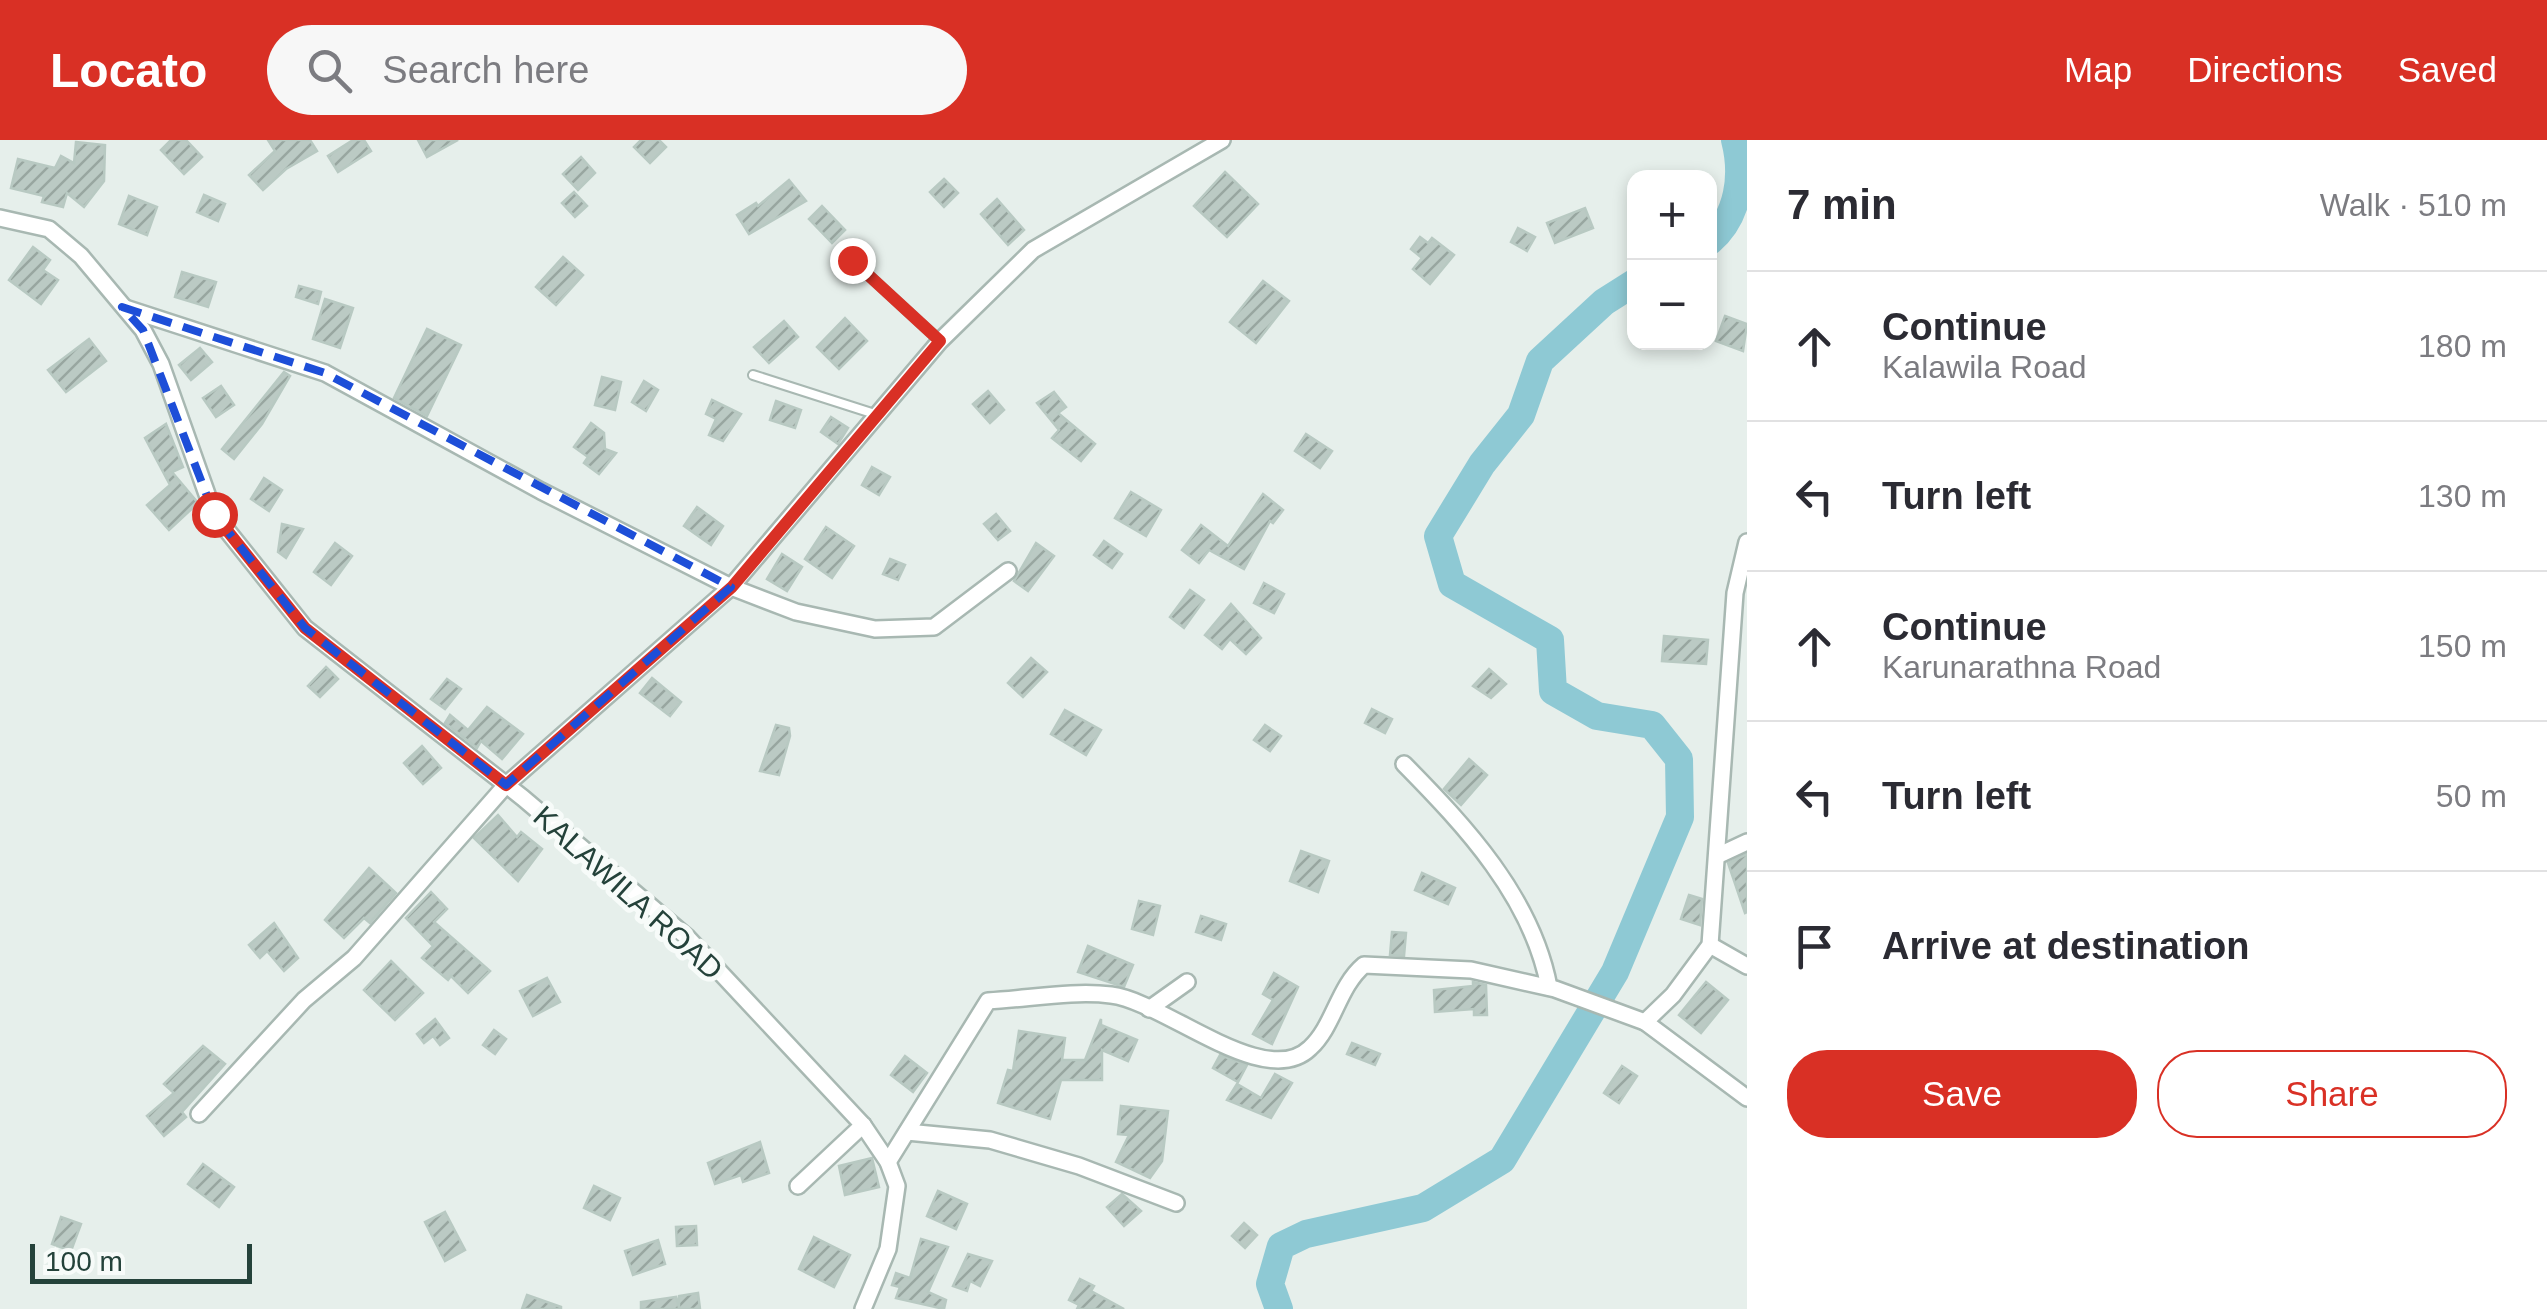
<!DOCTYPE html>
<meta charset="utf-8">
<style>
body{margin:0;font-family:Helvetica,sans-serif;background:#f7f7f7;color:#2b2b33}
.controls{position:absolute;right:30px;top:30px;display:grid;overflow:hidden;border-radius:20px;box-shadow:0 5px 15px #0003}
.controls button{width:90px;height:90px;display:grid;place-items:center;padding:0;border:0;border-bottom:2px solid #e1e1e2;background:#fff;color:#2b2b33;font:50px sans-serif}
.scale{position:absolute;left:30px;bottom:25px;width:222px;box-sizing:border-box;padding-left:10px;border:5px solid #24423a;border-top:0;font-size:28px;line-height:35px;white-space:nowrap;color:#24423a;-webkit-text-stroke:8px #f7fbf9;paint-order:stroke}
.stop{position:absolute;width:30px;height:30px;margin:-22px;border:8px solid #d93025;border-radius:50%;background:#fff}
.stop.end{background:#d93025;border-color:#fff;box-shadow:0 2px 10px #0008}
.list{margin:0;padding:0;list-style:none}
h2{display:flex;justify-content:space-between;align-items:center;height:130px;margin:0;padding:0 40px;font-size:42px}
h2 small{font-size:32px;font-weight:400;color:#7c7c81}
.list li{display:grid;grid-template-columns:65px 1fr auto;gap:30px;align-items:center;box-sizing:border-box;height:150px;padding:0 40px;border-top:2px solid #e1e1e2}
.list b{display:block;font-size:38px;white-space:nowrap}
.list p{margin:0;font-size:32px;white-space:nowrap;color:#7c7c81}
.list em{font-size:32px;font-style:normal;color:#7c7c81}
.actions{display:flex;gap:20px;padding:30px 40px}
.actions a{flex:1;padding:22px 0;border:2px solid #d93025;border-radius:40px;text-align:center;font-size:35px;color:#d93025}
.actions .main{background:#d93025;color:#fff}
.icon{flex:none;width:55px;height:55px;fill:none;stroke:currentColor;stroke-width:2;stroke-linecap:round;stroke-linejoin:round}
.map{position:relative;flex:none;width:1747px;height:1169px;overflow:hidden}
header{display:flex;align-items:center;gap:60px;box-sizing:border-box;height:140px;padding:0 50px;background:#d93025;color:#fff}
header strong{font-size:48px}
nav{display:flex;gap:55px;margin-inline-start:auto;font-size:35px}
.search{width:700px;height:90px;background:#f7f7f7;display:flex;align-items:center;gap:25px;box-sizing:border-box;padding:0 35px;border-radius:55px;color:#7c7c81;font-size:38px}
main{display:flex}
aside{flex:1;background:#fff}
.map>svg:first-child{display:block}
</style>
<header>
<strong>Locato</strong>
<div class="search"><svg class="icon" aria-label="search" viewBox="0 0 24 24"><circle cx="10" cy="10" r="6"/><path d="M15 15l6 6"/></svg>Search here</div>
<nav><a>Map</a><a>Directions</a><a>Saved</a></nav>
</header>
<main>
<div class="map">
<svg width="1747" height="1169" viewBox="0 0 1747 1169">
<defs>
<pattern id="building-hatch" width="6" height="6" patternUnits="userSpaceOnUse" patternTransform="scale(2.5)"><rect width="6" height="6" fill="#bbcac4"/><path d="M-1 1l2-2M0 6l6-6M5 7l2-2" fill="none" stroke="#98a6a0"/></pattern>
</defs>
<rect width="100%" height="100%" fill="#e6efeb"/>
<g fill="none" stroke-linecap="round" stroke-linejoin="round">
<g stroke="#8ec9d4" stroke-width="28">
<path d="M1710 101C1739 76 1744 35 1735 0"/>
<polyline points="1279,1169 1270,1144 1281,1106 1306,1094 1423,1068 1502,1020 1615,832 1680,677 1679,619 1652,585 1597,576 1553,551 1550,500 1452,444 1438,396 1482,324 1521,275 1540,221 1604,162 1634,143"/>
</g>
</g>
<g fill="url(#building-hatch)" stroke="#b8c9c2" stroke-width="2.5">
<polygon points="171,0 186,0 202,17 184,34 161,10"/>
<polygon points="268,0 310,0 317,11 286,29 263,50 249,35 275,11"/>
<polygon points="353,0 364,0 371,11 338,32 328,16"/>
<polygon points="418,0 458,0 427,17"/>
<polygon points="641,0 659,0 666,7 650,23 634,7"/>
<polygon points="76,2 105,5 104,41 84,67 67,53 63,67 42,62 44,56 11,48 18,19 55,28 61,16 74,23"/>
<polygon points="581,17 595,33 578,50 563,34"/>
<polygon points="1225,32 1258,64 1227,97 1194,66"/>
<polygon points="944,39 958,53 944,67 930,52"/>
<polygon points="789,40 806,61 749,94 737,75 756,63 758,66"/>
<polygon points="574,52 587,66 575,77 562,63"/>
<polygon points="204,55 225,64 218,81 197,72"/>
<polygon points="129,56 157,67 147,95 119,84"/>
<polygon points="997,59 1024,90 1008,105 981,74"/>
<polygon points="822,66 845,90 832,103 809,79"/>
<polygon points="1585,68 1593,88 1555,103 1547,83"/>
<polygon points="1518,88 1535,97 1527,111 1511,102"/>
<polygon points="1420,97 1428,103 1432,98 1454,115 1430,144 1413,129 1422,118 1411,109"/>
<polygon points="33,107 50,120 43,130 58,140 41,164 9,140"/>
<polygon points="563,117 583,135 556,165 536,147"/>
<polygon points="182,132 216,142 208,167 175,157"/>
<polygon points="1263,141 1289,161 1256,203 1230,182"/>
<polygon points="299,146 321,152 318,164 296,157"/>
<polygon points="325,159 353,168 340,208 313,199"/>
<polygon points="1725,176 1747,184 1743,211 1716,201"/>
<polygon points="845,178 867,201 839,229 817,207"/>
<polygon points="784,181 798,197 769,223 754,207"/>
<polygon points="427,189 461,205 427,276 394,258"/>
<polygon points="89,199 106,221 66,252 48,230"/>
<polygon points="200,208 212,222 191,240 179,225"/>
<polygon points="284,232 290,236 262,284 234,319 222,309"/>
<polygon points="602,237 621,242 615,270 595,265"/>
<polygon points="644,241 658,250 646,271 632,262"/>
<polygon points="221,246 234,265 216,277 203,258"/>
<polygon points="988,251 1004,270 990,283 973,264"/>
<polygon points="1054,252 1066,267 1058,273 1095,304 1081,321 1052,298 1059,290 1037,263"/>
<polygon points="712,260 741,274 723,301 709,295 716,279 706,274"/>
<polygon points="776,261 801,270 795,288 770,280"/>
<polygon points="831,277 848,288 838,304 821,292"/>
<polygon points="591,283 604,293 605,309 616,313 599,334 584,323 588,317 574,307"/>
<polygon points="166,284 183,327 172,332 198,363 169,390 147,365 170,345 145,298"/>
<polygon points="1306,294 1332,311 1320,328 1295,311"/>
<polygon points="872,327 890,337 879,355 862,345"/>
<polygon points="264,338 282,350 269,371 251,359"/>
<polygon points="1131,352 1161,370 1146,396 1115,378"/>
<polygon points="1263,354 1283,370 1273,383 1270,381 1244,429 1209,410 1199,423 1182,410 1201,385 1228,406"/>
<polygon points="697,367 723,386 711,405 684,386"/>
<polygon points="996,374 1010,391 998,400 984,384"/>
<polygon points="282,384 303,389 286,418 278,412"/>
<polygon points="826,387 854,406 832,438 805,419"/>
<polygon points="1104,401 1122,414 1112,428 1094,415"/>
<polygon points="335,403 352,416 331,445 314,432"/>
<polygon points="1036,403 1054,416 1028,451 1014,441"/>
<polygon points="782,414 802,427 787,451 767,439"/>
<polygon points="890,419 905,425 898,440 883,434"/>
<polygon points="1264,443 1284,454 1274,473 1254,463"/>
<polygon points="1190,450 1204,460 1184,488 1170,477"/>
<polygon points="1231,464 1261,498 1246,514 1230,499 1222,509 1205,495"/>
<polygon points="1664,496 1708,500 1706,524 1662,521"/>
<polygon points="1031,518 1047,532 1023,557 1008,543"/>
<polygon points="326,527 338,539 320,557 308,546"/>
<polygon points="1489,529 1506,544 1491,558 1473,546"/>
<polygon points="652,538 681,562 670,576 640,553"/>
<polygon points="447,539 461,549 445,569 431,559"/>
<polygon points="487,567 523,594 502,619 481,601 477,608 445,583 450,575 468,590"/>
<polygon points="1372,569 1392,579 1385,593 1365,583"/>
<polygon points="1065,570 1101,590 1086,615 1051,594"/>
<polygon points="776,585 789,588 790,596 779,635 760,631"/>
<polygon points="1265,585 1281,596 1270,611 1254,600"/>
<polygon points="422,606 441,628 423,644 404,623"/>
<polygon points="1469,619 1487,635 1461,665 1444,649"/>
<polygon points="498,675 517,697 521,692 542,709 518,741 474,698"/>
<polygon points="1301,711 1329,721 1318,752 1290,741"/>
<polygon points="1747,714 1747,772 1745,773 1728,723"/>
<polygon points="369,728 396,753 370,783 364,778 344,798 325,780"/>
<polygon points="1422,733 1455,748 1448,764 1415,750"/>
<polygon points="431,752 447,769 434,782 490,831 468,853 451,836 448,840 422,818 433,806 406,778"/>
<polygon points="1689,755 1702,759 1700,785 1681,779"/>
<polygon points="1139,761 1160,766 1153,795 1132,789"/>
<polygon points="1201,776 1226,784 1221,800 1196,792"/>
<polygon points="274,783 298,818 284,831 267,811 260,818 249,805"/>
<polygon points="1392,792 1406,793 1404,816 1390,815"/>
<polygon points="1088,806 1133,825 1124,847 1078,832"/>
<polygon points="391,821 423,853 395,880 364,850"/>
<polygon points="1274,833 1298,847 1272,904 1253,894 1273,860 1263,854"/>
<polygon points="547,838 560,862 533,876 520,851"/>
<polygon points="1473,842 1486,845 1487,875 1474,875 1474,869 1435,872 1434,850 1473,846"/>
<polygon points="1706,842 1728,860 1701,893 1679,875"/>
<polygon points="435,879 449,898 440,905 433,896 424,903 417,894"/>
<polygon points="1101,879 1101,885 1137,900 1128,921 1102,910 1102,940 1061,940 1050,979 998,963 1008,930 1013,931 1019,891 1065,898 1062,920 1085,920"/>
<polygon points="494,890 506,899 495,914 483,905"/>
<polygon points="1352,903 1380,914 1375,925 1347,914"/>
<polygon points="203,906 225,924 182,972 186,977 164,996 147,976 174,953 164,944"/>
<polygon points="1220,915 1247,925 1238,942 1213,928"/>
<polygon points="905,916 927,933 913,952 891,935"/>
<polygon points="1622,926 1637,936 1619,963 1604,953"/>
<polygon points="1275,934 1292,943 1271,978 1227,960 1237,944 1261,958"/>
<polygon points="1121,966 1168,971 1162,1021 1150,1038 1116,1022 1129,995 1118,994"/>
<polygon points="760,1002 769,1033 743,1042 741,1035 715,1044 708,1023"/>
<polygon points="872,1018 879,1047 845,1055 839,1026"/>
<polygon points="203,1024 234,1047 219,1067 188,1044"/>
<polygon points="594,1046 620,1058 610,1080 584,1068"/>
<polygon points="938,1051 967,1064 956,1089 927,1076"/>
<polygon points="1122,1054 1141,1071 1124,1086 1107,1067"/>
<polygon points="445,1072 465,1110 445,1121 425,1082"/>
<polygon points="61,1077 81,1084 71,1111 52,1104"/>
<polygon points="1244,1083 1257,1095 1245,1108 1232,1096"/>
<polygon points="696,1086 697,1105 677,1106 676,1087"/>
<polygon points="814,1097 850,1115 834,1147 799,1129"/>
<polygon points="921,1099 948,1107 928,1152 946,1160 944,1169 896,1158 900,1147 892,1145 896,1133 910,1138"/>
<polygon points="658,1100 665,1124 633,1135 625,1111"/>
<polygon points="968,1114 992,1121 980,1146 970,1141 967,1151 953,1146"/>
<polygon points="1080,1139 1094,1146 1091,1151 1124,1169 1077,1169 1079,1165 1069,1160"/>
<polygon points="698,1153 700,1169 641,1169 641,1162 676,1157 679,1168 679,1156"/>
<polygon points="527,1155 561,1167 561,1169 522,1169"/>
</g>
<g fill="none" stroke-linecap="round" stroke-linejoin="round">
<g stroke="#a8b8b2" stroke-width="12">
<g id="service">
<polyline points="852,120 940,201"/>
<polyline points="753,235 878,275"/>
</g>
</g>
<g stroke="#a8b8b2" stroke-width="20">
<g id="minor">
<polyline points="0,78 49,89 81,116 143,190 161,224 214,374 305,488 523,658 688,798 863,985 888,1022 897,1046 888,1109 863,1169"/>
<polyline points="125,168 325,233 541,351 731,447 796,472 875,489 934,487 1008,431"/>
<path d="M1404 624C1465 686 1532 757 1549 847"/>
<polyline points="1717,716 1747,702"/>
<polyline points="1710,805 1747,826"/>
<polyline points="1149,869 1187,842"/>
<polyline points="1645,882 1747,958"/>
<polyline points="199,974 304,860 354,818 506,645 731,447 940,201 1033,110 1222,0"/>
<polyline points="907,992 990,1000 1079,1026 1176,1063"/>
<path d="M888 1022 988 861C1028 859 1073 850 1111 855 1164 861 1265 952 1310 908 1334 886 1338 847 1364 825L1471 830 1555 849 1645 882 1673 855 1710 805 1735 453 1747 402"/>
<polyline points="798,1046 863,985"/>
</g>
</g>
<use href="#service" stroke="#fff" stroke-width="8"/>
<use href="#minor" stroke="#fff" stroke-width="15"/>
</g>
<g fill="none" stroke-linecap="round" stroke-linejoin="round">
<polyline stroke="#d93025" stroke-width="12" points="214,374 305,488 506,645 732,447 940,201 852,120"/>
</g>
<path fill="none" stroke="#1d4ed8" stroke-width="8" stroke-dasharray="20 12" stroke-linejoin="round" d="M122 167 325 233 731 447 506 645 305 488 214 374 143 190Z"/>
<g text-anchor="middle" stroke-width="10" stroke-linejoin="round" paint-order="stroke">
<g font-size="30" fill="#24423a" stroke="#f7fbf9">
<text transform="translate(628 753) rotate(42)" y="10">KALAWILA ROAD</text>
</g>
</g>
</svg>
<div class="controls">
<button>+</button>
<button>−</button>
</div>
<div class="scale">100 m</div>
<div class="stop" style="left:214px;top:374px"></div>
<div class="stop end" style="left:852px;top:120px"></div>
</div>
<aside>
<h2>7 min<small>Walk · 510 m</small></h2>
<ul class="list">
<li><svg class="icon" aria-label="ahead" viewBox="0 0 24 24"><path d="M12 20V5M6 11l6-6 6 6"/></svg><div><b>Continue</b><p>Kalawila Road</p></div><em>180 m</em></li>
<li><svg class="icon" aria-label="left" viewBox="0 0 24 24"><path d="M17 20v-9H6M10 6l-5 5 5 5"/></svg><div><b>Turn left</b></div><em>130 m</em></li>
<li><svg class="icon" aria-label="ahead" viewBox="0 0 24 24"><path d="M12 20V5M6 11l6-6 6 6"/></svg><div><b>Continue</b><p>Karunarathna Road</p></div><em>150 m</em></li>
<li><svg class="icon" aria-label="left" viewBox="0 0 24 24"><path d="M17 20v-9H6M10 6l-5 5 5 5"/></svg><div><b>Turn left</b></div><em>50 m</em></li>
<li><svg class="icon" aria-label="arrive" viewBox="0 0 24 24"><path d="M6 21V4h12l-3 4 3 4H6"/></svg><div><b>Arrive at destination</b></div></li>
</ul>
<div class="actions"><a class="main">Save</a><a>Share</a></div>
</aside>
</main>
